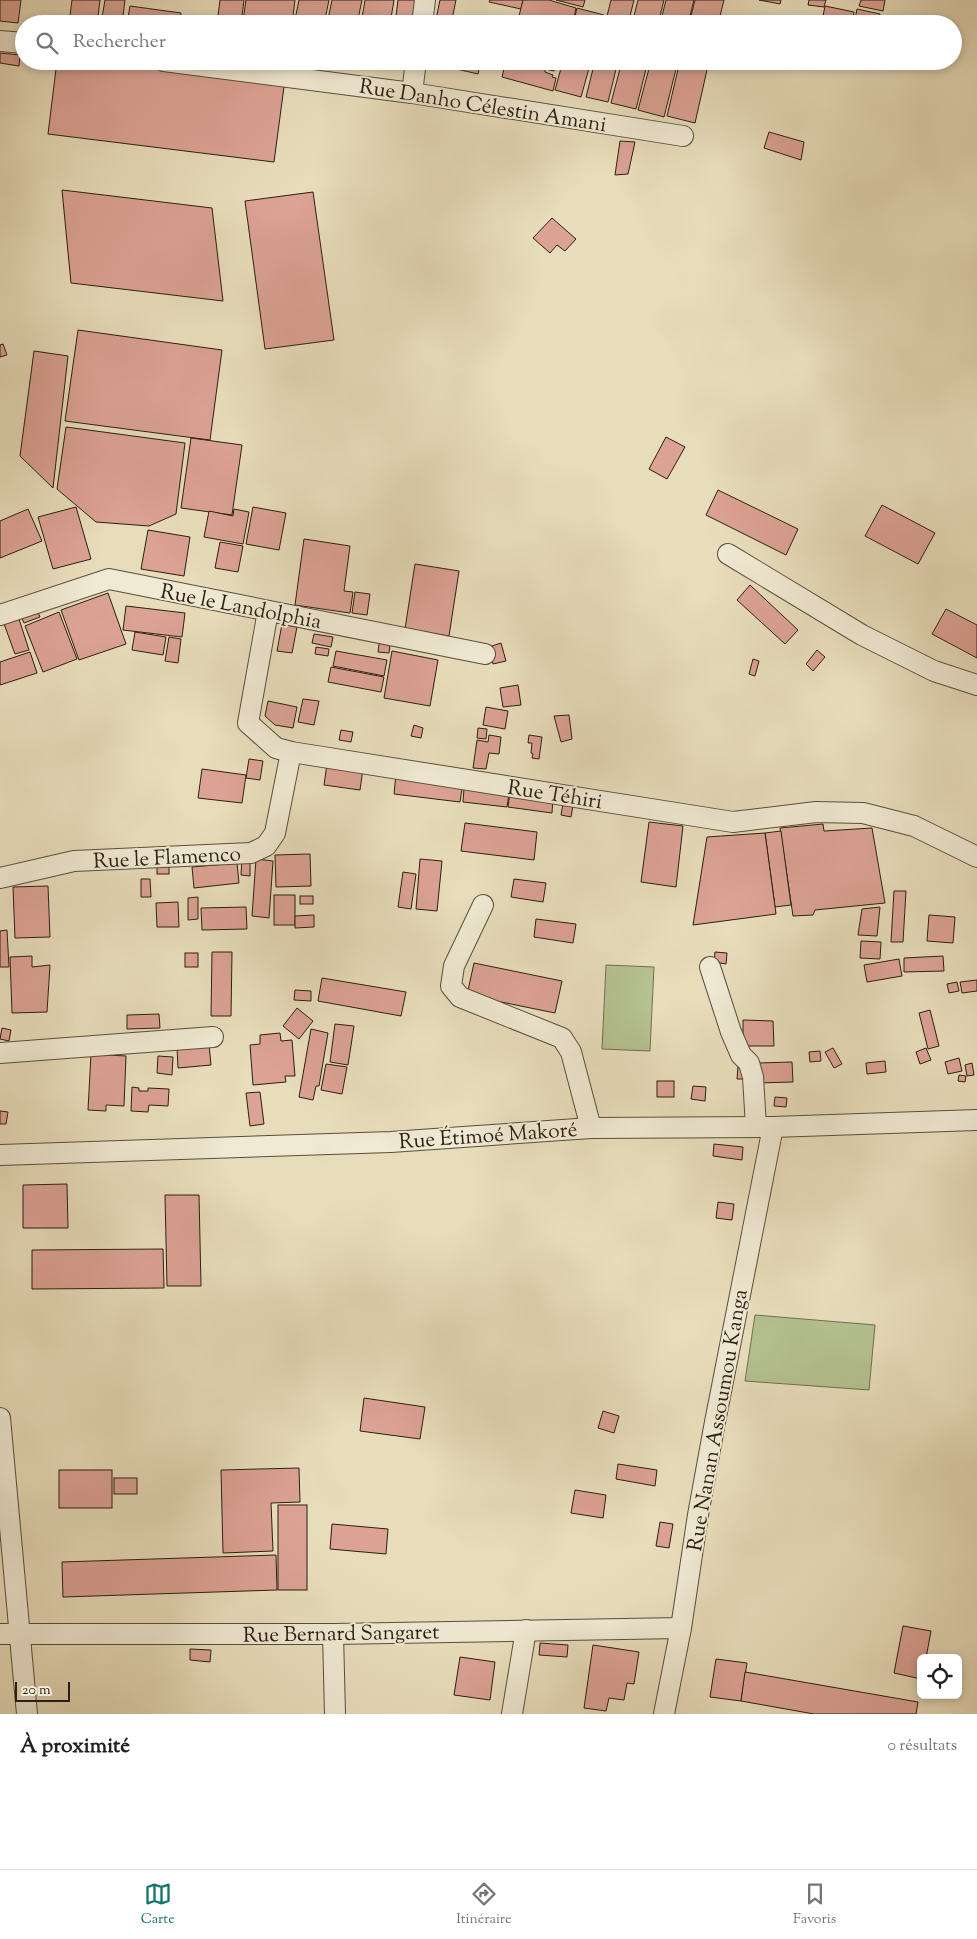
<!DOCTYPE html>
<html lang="fr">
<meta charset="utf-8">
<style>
body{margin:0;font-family:"Sorts Mill Goudy",serif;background:#f6f6f6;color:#202124}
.controls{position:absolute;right:15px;bottom:15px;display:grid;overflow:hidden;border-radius:8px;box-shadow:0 2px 8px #0003}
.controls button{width:45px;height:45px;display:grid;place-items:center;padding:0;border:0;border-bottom:1px solid #e0e0e0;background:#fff;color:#202124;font:25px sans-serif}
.scale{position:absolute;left:15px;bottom:12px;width:55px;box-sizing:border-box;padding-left:5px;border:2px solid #291f12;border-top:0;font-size:14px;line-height:18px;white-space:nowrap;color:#291f12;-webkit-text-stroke:4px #f0e9d3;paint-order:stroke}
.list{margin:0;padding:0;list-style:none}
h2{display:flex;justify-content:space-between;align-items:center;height:65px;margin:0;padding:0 20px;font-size:21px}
h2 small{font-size:16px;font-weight:400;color:#757577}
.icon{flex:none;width:28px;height:28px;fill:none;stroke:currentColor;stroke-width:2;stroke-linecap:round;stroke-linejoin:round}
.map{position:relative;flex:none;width:977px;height:1714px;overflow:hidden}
.search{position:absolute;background:#fff;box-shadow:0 2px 8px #0003;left:15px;right:15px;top:15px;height:55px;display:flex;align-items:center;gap:12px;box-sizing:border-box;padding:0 18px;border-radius:28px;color:#757577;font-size:19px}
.sheet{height:155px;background:#fff}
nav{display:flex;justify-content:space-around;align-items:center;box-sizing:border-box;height:70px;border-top:1px solid #e0e0e0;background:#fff;font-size:14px;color:#757577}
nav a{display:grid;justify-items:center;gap:2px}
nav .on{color:#0f766e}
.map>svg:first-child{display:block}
</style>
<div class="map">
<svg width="977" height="1714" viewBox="0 0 977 1714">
<rect width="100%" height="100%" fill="#e8ddbb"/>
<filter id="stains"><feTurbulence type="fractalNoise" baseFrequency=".004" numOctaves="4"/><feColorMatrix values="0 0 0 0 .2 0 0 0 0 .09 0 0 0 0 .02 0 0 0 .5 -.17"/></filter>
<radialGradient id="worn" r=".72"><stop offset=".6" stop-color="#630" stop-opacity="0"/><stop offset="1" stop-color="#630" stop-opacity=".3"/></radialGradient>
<g fill="#b5c190" stroke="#6f7051">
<polygon points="606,965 654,967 650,1051 602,1049"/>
<polygon points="755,1315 875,1325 869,1390 745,1381"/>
</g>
<g fill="#dca294" stroke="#291f12">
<polygon points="0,0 21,0 18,23 0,21"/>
<polygon points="72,0 100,0 97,24 69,24"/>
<polygon points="105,0 125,0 122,24 101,24"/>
<polygon points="220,0 244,0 241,24 217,24"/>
<polygon points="246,0 295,0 292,24 263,24 243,21"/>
<polygon points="299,0 329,0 324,24 294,24"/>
<polygon points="332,0 362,0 357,24 327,24"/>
<polygon points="365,0 394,0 390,24 361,24"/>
<polygon points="398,0 422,0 419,24 395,24"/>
<polygon points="440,0 456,0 451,24 435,24"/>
<polygon points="490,0 523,0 521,9 489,2"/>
<polygon points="523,0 549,0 576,8 574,17 570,15 569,18 560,16 559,19 568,22 567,24 517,24"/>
<polygon points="556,0 585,0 583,7"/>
<polygon points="611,0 634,0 628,24 605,24"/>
<polygon points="638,0 664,0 658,24 632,24"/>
<polygon points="666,0 694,0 688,24 660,24"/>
<polygon points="695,0 724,0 718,24 689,24"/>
<polygon points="759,0 781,0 780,4"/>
<polygon points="809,0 826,0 824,7 808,5"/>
<polygon points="861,0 885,0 883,11 859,6"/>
<polygon points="130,6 181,13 179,24 127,24"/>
<polygon points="825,6 854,12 852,24 835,24 822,21"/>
<polygon points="577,8 604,15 601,24 573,24"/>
<polygon points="857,9 880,14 879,24 854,24"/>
<polygon points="0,53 20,55 19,66 0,63"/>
<polygon points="57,61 140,61 285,79 274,162 48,134"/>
<polygon points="327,61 349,61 348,66"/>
<polygon points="389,61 413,61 412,70 389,67"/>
<polygon points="427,61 444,61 442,69 426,65"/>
<polygon points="449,61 481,61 478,74 448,67"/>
<polygon points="506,61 561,61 559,69 555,67 554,71 545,69 545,72 553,75 552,77 556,78 553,91 502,77"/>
<polygon points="563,61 591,61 581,97 555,90"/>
<polygon points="595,61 618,61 608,102 586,97"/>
<polygon points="622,61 648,61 636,109 611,103"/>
<polygon points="651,61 678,61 664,117 638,110"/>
<polygon points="680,61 709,61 695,123 667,116"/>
<polygon points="769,132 804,142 801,160 764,148"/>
<polygon points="620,141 635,142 628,174 615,175"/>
<polygon points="62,190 212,208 223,301 71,283"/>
<polygon points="313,192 334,340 265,349 245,201"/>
<polygon points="552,218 576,239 565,251 557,245 550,253 533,238"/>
<polygon points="78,330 222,350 210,440 65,421"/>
<polygon points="3,344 7,355 0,357 0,345"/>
<polygon points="34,351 68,356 53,488 20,456"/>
<polygon points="66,427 185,443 176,514 149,526 96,522 57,489"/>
<polygon points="666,437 685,447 667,479 649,469"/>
<polygon points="191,438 242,445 232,515 181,508"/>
<polygon points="718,490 798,529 786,555 706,515"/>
<polygon points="882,505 935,533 918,564 865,536"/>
<polygon points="76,507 91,559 53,569 38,517"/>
<polygon points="253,507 286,513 279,550 246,544"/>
<polygon points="28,509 42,541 0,558 0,521"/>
<polygon points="234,509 249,512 243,544 204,537 209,511 233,516"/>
<polygon points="148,530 190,537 184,576 141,569"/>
<polygon points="304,539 350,546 344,591 353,592 350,613 295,605"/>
<polygon points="220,542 243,546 238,572 215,568"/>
<polygon points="415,564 459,571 449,636 405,629"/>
<polygon points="750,585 798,630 785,644 737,600"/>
<polygon points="355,592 370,594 367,615 352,613"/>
<polygon points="108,593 126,644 79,660 61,610"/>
<polygon points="126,606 185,613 182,637 123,630"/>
<polygon points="946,609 977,625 977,658 932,634"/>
<polygon points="37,610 40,617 24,623 21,616"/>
<polygon points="59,612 77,659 43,672 25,626"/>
<polygon points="18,616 29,650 15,654 3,621"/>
<polygon points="282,624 297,627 292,653 277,651"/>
<polygon points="135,632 166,637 163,655 132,650"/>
<polygon points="314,634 333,637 331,647 312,643"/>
<polygon points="380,636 391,638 389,653 378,652"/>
<polygon points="169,637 181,639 178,663 165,661"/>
<polygon points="501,643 506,661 493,664 489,647"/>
<polygon points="316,647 329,649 328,656 315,654"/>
<polygon points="817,650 825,657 813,671 806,664"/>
<polygon points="336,651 387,660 384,676 333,666"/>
<polygon points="392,651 438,660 430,706 384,698"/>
<polygon points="30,652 37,673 0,685 0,662"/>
<polygon points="753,659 759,661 755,676 749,674"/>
<polygon points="331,667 384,677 381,692 328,682"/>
<polygon points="518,685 521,705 503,707 500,688"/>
<polygon points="303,699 319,701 314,725 298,722"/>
<polygon points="268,701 297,707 293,728 275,725 265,716"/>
<polygon points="486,707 508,711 505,729 483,725"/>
<polygon points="569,715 572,739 561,742 554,716"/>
<polygon points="414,725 423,728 421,738 411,736"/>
<polygon points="478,728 487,729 486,739 477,738"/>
<polygon points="341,730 353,732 351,742 339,740"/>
<polygon points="489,735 501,737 499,754 489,753 486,769 473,768 477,740 488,742"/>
<polygon points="529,735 542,737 539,759 532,758 533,754 531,753 532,743 528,743"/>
<polygon points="249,759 263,761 260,780 246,778"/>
<polygon points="327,764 363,769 360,790 324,785"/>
<polygon points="202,769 246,775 242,803 198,798"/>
<polygon points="396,774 463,782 460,802 394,794"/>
<polygon points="464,788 509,794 507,807 463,802"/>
<polygon points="510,792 553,798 552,813 508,807"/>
<polygon points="564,798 574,800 571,817 561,815"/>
<polygon points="649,822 683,826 676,887 641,882"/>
<polygon points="465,823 537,832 534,860 461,851"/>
<polygon points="823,824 824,831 872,828 885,903 815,910 813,915 793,916 780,828"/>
<polygon points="781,831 791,905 775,907 765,833"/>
<polygon points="765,833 776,914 693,925 707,837"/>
<polygon points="310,854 311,886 276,887 275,855"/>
<polygon points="242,857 250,857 250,876 241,875"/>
<polygon points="256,859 273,861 269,918 252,916"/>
<polygon points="420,859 442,861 437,911 416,909"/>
<polygon points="237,863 239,883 194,888 192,867"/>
<rect x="157" y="864" width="12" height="10"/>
<polygon points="403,872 416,874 411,909 398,907"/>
<polygon points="141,879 150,879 151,897 141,897"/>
<polygon points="514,879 546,883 543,902 511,897"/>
<polygon points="48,886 50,937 15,938 13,887"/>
<polygon points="894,891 906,891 903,942 891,942"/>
<rect x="274" y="895" width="21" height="30"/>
<rect x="300" y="896" width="13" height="8"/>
<polygon points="198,897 198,919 188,920 188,898"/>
<polygon points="178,902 179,927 157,927 156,903"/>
<polygon points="246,907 247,929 202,930 201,908"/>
<polygon points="880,907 877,936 858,935 862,909"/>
<polygon points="314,915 314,927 295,928 295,916"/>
<polygon points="929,915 955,917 953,943 927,941"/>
<polygon points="536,919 576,924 573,943 534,937"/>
<polygon points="7,930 9,967 0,967 0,931"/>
<polygon points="861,941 881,942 880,959 860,958"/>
<polygon points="212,952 232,952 231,1016 211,1016"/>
<polygon points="715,952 727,953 726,964 714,962"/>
<rect x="185" y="953" width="13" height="14"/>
<polygon points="32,956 32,967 50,965 47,1012 12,1013 10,957"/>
<polygon points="943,956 944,971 904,972 904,958"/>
<polygon points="899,959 902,976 867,982 864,965"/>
<polygon points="474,963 562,981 555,1013 467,995"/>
<polygon points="322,978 406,992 401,1016 318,1001"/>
<polygon points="977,980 977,991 962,993 960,982"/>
<polygon points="957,982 959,991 949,993 947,984"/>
<polygon points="295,990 311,991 311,1001 294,1000"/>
<polygon points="297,1008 313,1021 299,1039 283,1026"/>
<polygon points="930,1010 939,1046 928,1049 919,1013"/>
<polygon points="159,1014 160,1028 127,1029 127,1015"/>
<polygon points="743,1020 773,1021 774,1046 743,1046"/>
<polygon points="335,1024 354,1026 348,1065 330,1062"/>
<polygon points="2,1028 11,1030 9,1041 0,1039"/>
<polygon points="311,1029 328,1033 319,1086 316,1086 313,1100 299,1097"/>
<polygon points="280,1033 281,1041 292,1040 295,1076 285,1076 286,1082 253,1085 250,1045 260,1044 260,1035"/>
<polygon points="209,1044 211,1065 178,1068 177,1047"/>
<polygon points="833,1048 842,1064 834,1068 825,1052"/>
<polygon points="926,1048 931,1060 920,1064 916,1052"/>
<polygon points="820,1051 821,1061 810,1062 809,1052"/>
<polygon points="91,1054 126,1056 124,1106 106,1105 106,1111 88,1110"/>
<polygon points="158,1056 173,1057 172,1075 157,1073"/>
<polygon points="959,1058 962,1071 948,1074 945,1062"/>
<polygon points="885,1061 886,1072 867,1074 866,1063"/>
<polygon points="792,1062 793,1082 758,1083 758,1063"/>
<polygon points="972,1063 974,1075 967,1076 965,1065"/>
<polygon points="326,1064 347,1067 342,1094 321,1090"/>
<polygon points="738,1066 747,1067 746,1079 737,1079"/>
<polygon points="959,1075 966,1076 965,1082 958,1081"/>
<rect x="657" y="1081" width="17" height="16"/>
<polygon points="693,1086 706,1087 705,1101 691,1099"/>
<polygon points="132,1087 139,1088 139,1091 148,1091 148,1088 169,1089 168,1106 149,1105 148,1112 131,1111"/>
<polygon points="260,1092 264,1124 250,1126 246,1093"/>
<polygon points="775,1097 787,1098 786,1107 774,1106"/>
<polygon points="0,1111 8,1112 6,1124 0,1124"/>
<polygon points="714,1144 743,1147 742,1160 713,1156"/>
<polygon points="67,1184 68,1228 23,1228 23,1185"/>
<polygon points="165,1195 199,1195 201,1286 167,1286"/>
<polygon points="718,1202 734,1204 732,1220 716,1218"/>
<polygon points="163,1249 164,1288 32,1289 32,1250"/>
<polygon points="364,1398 425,1407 420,1439 360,1431"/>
<polygon points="603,1411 619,1416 614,1433 598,1428"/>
<polygon points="618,1464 657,1470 655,1486 616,1479"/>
<polygon points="299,1468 300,1502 271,1503 273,1551 223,1553 221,1470"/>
<rect x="59" y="1470" width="53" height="38"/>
<rect x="114" y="1478" width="23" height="16"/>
<polygon points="575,1490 606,1495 603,1518 571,1513"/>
<rect x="278" y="1505" width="29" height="85"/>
<polygon points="660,1522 673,1524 669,1548 656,1546"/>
<polygon points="332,1524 388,1529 386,1554 330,1549"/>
<polygon points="276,1555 277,1590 63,1597 62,1562"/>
<polygon points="903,1626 931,1631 926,1658 921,1658 921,1679 894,1673"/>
<polygon points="540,1643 568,1645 567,1657 539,1655"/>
<polygon points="593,1645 639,1652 634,1684 627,1683 624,1700 609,1698 606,1711 584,1708"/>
<polygon points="190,1649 211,1650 210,1662 190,1660"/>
<polygon points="460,1657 495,1662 490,1700 454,1695"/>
<polygon points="716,1659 747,1663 741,1701 710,1697"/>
<polygon points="745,1672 918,1702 916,1714 814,1714 741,1701"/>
</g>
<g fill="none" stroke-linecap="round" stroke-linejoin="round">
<g stroke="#594e3c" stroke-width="22">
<g id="street">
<polyline points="422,24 425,0"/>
<polyline points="0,41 24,43"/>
<polyline points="164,61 412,93 683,136"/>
<polyline points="412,93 416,61"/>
<polyline points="728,554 862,635 934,671 977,685"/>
<polyline points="268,611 248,723 276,748 291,752 733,822 816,812 863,813 914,826 977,857"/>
<polyline points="0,615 109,579 485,654"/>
<polyline points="0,878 74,861 251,853 266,846 275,833 291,752"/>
<polyline points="483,905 454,966 451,986 460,997 562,1038 571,1052 591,1128"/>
<polyline points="710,967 731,1032 741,1055 749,1063 753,1077 756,1127"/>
<polyline points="0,1053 213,1037"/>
<polyline points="0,1155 391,1142 591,1128 773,1127 977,1120"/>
<polyline points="0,1418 27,1714"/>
<polyline points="0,1634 333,1634 681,1628"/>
<polyline points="333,1634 335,1714"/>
<polyline points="512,1714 526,1630"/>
<polyline points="664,1714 681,1628 698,1515 715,1422 773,1127"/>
</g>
</g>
<use href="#street" stroke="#f0e9d3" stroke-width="20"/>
</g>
<g text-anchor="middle" stroke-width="4" stroke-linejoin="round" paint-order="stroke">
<g font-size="21" fill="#291f12" stroke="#f0e9d3">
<text transform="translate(483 105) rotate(9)" y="7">Rue Danho Célestin Amani</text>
<text transform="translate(241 606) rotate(11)" y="7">Rue le Landolphia</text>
<text transform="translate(555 794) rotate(9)" y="7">Rue Téhiri</text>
<text transform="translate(167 857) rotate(-3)" y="7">Rue le Flamenco</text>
<text transform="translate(488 1135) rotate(-4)" y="7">Rue Étimoé Makoré</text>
<text transform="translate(717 1420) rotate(-80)" y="7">Rue Nanan Assoumou Kanga</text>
<text transform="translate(341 1633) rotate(-1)" y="7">Rue Bernard Sangaret</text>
</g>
</g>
<rect width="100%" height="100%" filter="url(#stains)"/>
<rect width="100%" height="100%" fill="url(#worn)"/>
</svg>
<div class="controls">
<button><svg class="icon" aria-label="locate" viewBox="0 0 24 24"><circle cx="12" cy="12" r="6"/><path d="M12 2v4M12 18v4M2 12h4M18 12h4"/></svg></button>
</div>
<div class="scale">20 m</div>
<div class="search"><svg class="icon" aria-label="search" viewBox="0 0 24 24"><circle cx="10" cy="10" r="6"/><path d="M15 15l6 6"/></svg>Rechercher</div>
</div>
<section class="sheet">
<h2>À proximité<small>0 résultats</small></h2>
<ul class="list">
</ul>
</section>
<nav>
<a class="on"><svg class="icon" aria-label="map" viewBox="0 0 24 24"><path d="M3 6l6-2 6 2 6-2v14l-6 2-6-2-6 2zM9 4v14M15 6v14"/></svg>Carte</a>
<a><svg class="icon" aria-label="directions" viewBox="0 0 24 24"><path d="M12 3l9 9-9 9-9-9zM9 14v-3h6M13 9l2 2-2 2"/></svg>Itinéraire</a>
<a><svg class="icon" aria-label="saved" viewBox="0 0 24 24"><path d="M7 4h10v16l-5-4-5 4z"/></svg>Favoris</a>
</nav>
